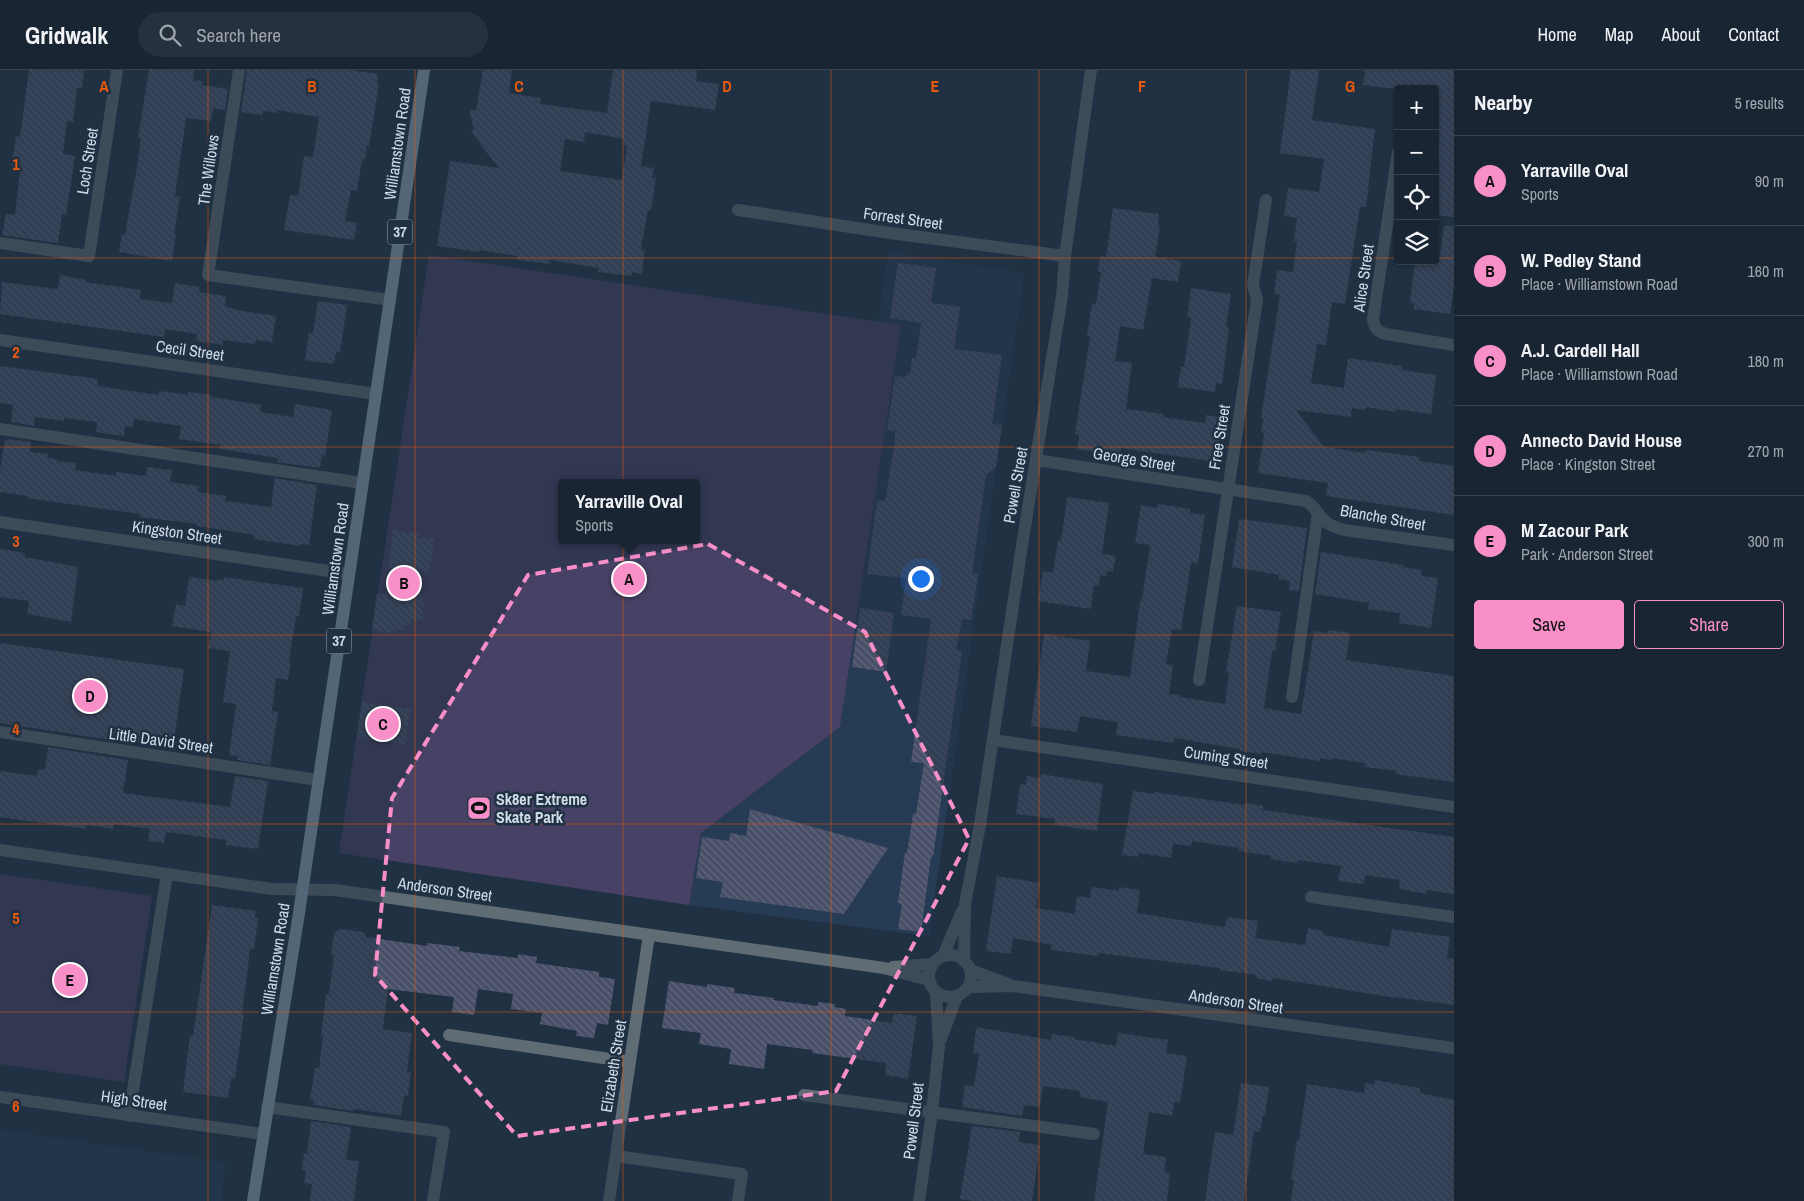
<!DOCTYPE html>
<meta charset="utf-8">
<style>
body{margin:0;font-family:"Archivo Narrow",sans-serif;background:#26313f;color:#f1f3f6}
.controls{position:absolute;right:15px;top:15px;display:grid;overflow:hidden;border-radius:5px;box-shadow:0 1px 4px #0004}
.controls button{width:45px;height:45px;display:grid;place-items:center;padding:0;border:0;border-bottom:1px solid #37424e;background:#192533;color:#f1f3f6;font:25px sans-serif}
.you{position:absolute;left:920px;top:508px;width:18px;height:18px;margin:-12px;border:4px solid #fff;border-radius:50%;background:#1a73e8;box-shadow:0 0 0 8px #1a73e833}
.badge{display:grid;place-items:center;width:32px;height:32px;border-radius:50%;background:#f98fc9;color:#111;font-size:16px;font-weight:700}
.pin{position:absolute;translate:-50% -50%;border:2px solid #fff;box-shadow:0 1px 5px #0006}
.popup{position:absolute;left:558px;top:409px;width:142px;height:65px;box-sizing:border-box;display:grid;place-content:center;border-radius:5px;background:#192533;filter:drop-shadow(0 1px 4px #0005);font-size:16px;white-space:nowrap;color:#9fa5ac}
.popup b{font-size:19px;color:#f1f3f6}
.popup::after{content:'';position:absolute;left:50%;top:100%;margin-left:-10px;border:10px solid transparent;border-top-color:#192533}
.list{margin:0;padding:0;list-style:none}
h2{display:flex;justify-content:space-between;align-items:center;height:65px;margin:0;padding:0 20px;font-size:21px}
h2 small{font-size:16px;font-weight:400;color:#9fa5ac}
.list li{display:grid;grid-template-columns:32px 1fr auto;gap:15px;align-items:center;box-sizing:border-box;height:90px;padding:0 20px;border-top:1px solid #37424e}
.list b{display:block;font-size:19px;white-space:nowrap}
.list p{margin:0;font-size:16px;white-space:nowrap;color:#9fa5ac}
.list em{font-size:16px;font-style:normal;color:#9fa5ac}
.actions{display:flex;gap:10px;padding:15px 20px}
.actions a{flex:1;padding:11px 0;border:1px solid #f98fc9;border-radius:5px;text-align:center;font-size:18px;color:#f98fc9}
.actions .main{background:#f98fc9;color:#111}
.icon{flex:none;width:28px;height:28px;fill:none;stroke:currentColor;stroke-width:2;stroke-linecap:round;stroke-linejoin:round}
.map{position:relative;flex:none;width:1454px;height:1131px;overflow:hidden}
header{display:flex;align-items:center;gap:30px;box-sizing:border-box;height:70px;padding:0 25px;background:#192533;border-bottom:1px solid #37424e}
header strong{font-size:24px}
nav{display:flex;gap:28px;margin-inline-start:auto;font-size:18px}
.search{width:350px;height:45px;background:#26313f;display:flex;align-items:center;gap:12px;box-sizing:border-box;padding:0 18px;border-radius:28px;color:#9fa5ac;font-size:19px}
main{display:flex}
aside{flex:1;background:#192533}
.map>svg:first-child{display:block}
</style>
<header>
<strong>Gridwalk</strong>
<div class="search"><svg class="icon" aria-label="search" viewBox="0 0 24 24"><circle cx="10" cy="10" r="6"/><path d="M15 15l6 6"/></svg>Search here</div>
<nav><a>Home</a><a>Map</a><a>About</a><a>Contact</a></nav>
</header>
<main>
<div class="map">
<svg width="1454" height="1131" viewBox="0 0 1454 1131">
<defs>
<pattern id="building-back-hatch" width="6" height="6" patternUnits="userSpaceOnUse" patternTransform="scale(1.25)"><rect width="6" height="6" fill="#484f67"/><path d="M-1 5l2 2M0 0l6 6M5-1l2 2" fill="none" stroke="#61687d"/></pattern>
</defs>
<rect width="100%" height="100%" fill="#213144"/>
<g fill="#263b54">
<polygon points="888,182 1024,203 929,866 689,835 701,763 840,657 901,256 878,252"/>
<polygon points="0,1060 226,1093 221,1131 0,1131"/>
</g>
<g fill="#474165" fill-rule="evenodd">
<path d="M429 185 901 255 840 657 701 763 689 835 339 783ZM562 413H696V470H562Z"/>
<polygon points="0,804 152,826 124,1012 0,994"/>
</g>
<g fill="url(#building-back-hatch)" fill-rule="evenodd">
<polygon points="29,0 84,0 82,18 77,18 73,52 67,51 63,84 75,86 66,145 62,144 58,173 2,165 6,144 15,145 20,102 11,100 16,66 20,67"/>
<polygon points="149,0 194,0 193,10 202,11 202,15 228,19 225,40 213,38 211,51 186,48 175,126 180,127 174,164 176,164 172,191 119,182 122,164 125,164 136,103 141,68 138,68"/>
<polygon points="247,0 350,0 378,4 377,14 379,14 369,76 367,75 365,89 362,89 357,121 351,120 345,151 357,153 354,170 284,160 290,125 298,126 304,86 313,87 319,47 277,40 277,43 263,41 262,45 241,42"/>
<path d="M483 0H512L509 23 541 28 540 34 607 43 613 0H697L696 11 719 14 715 40 651 31 641 96 654 98 652 108H656L651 140H648L641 179 645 180 642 204 632 202 631 206 598 202 599 198 550 190V194L517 190V186L479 180V182L437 176 450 91 499 98 471 62 474 60 469 39 476 40ZM585 62 624 69 623 75 627 76 622 110 560 101 565 69 584 72Z"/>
<polygon points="1291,0 1319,0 1312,50 1375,59 1366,137 1360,137 1345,234 1332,232 1326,275 1317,274 1311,313 1344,318 1348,288 1402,296 1401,300 1436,305 1431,344 1396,339 1395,342 1366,337 1365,340 1352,338 1351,347 1296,340 1324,377 1365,383 1366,380 1420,387 1419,391 1454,396 1454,445 1326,426 1328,413 1258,403 1264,363 1261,362 1263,348 1261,348 1280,225 1274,224 1277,200 1293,202 1297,171 1294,171 1297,148 1284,146 1288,118 1319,122 1324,89 1280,83"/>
<polygon points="1365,0 1454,0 1454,147 1435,145 1435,19 1395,19 1363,15"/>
<polygon points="1113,138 1159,144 1158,155 1160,155 1155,187 1181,191 1178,212 1152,208 1143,260 1120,256 1115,291 1132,293 1126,339 1163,344 1163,347 1205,353 1206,345 1223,348 1217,392 1121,378 1120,386 1077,379 1079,365 1075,364 1090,267 1087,266 1092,233 1096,234 1101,202 1098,202 1100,186 1106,187"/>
<polygon points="1444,156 1454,156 1454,216 1450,244 1414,239 1414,233 1410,232 1415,191 1439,191"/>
<polygon points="898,193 936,198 931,233 960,237 954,279 1002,285 992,354 1002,355 996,397 986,405 972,503 978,504 971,550 962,549 956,580 962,581 933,787 931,787 921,862 898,859 902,834 898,833 905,782 907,783 913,744 916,744 924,693 911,692 931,549 901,545 906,508 867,504 877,430 885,431 895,370 895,361 887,360 895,306 906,307 907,303 910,304 912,288 916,288 921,253 890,248"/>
<polygon points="60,205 86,210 85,212 141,220 140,229 172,233 175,213 200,217 199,222 226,226 225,236 242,241 276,246 272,272 256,270 255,274 223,270 223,275 196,271 197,264 165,259 164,267 0,244 2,212 58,219"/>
<polygon points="1191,218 1231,224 1226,257 1229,257 1222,314 1216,313 1215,322 1178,317 1181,297 1184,297 1191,248 1187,248"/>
<polygon points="318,231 347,235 340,283 336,282 334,294 305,290 309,262 313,263"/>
<polygon points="0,296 98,309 97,316 159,325 159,321 188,325 188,322 212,325 212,327 261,335 260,342 293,347 295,334 332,340 325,386 322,385 320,398 277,392 278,388 220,379 220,375 179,369 181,356 134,349 133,357 125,356 124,366 96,362 97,352 64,348 64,351 35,347 34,356 11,352 13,335 0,333"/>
<polygon points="9,369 31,372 30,382 48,384 47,388 57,389 57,391 76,393 75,400 116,406 116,402 146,406 147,397 172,400 170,412 199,416 198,422 226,426 225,431 271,437 275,408 317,415 309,475 301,474 301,476 254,469 255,465 197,456 197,454 140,447 140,444 27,428 28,426 0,422 0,399 5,370 9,371"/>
<polygon points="1067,427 1109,433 1102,484 1116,486 1113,502 1107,501 1106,506 1100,505 1099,516 1094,515 1091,539 1038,531 1043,501 1053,503 1058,470 1061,471"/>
<polygon points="1158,434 1190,439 1190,443 1205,445 1198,493 1191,492 1181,560 1172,559 1166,594 1173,595 1169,624 1180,625 1180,627 1225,634 1229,603 1226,602 1237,536 1281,542 1275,581 1272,581 1264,638 1301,644 1314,561 1328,563 1328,560 1350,563 1346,590 1454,606 1454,712 1395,704 1396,701 1365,697 1365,693 1332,688 1332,690 1320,688 1320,691 1262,682 1261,684 1240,681 1240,679 1174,668 1173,673 1116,665 1118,652 1080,646 1077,662 1031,656 1044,564 1090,571 1086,601 1130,607 1140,531 1142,531 1150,475 1135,473 1141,435 1157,438"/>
<polygon points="1239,449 1307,458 1299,521 1289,520 1290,511 1279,509 1279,505 1232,497"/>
<polygon points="393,460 420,464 420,467 434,469 430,502 415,500 425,539 422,539 425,549 404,555 405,559 386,564 385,562 372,560 377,523 393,525 388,504"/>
<polygon points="0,479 25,483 25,487 78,497 71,552 27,544 29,531 0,527"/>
<polygon points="1321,482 1403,495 1403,497 1422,500 1421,506 1438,508 1431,558 1399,553 1400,543 1368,539 1369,533 1315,524"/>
<polygon points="189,507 218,511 218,509 224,510 224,507 303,518 299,547 296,546 289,591 291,591 288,610 276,608 272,641 278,642 270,695 237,690 238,686 229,685 236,634 223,632 230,581 208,578 211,562 172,556 176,534 185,536"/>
<polygon points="860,538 894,543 886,602 852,597"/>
<polygon points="0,573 184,599 173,678 131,672 130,673 0,653"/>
<polygon points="362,632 410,639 405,674 357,668"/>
<polygon points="48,677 128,690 123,723 230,737 235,706 268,711 258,779 226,775 226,770 166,762 164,773 148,771 150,759 114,754 113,759 87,755 86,759 0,747 0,701 37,706 38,700 45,699"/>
<polygon points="1041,704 1103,714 1097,761 1054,755 1055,749 1016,744 1020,714 1026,715 1027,706 1040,708"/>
<polygon points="1133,721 1154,724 1154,722 1245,735 1246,733 1263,736 1263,740 1454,767 1454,824 1427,820 1427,824 1399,819 1400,810 1365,805 1364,814 1338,811 1341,796 1298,790 1298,793 1271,789 1271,786 1239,781 1239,778 1192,771 1191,776 1173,774 1171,788 1139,783 1138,787 1122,785"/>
<polygon points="750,739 888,778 844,844 720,827 723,812 696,808 702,767 729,771 730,763 746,766"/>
<polygon points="997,806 1040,813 1036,838 1075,844 1077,826 1090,828 1092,817 1119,821 1119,817 1140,820 1137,843 1224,857 1228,847 1258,851 1255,868 1305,875 1308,858 1323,861 1323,865 1389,877 1392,859 1450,867 1447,888 1454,889 1454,935 1396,927 1396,928 1273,908 1272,911 1256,908 1257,905 1220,900 1220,898 1099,883 1098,886 1051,880 1052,875 1013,868 1011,884 986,881"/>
<polygon points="212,835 256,841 255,848 258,849 254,879 250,879 248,897 242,943 244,944 235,1009 231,1008 228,1028 183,1022 190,965 193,966"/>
<polygon points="340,859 364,862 366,867 427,876 427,873 460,877 459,881 518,888 518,884 537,887 536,893 599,902 599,907 615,909 608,955 597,953 594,968 576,966 577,961 540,954 542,943 511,939 513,924 478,919 474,945 452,942 454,927 388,919 383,959 412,963 407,1002 411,1002 408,1026 404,1025 401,1046 354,1039 354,1041 314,1035 314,1031 310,1030 315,998 319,998 323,967 321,966 326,924 329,924 334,886 331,885 334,863"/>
<polygon points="669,911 707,917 707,914 735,918 734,923 774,928 773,930 818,936 818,932 835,934 834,937 846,939 845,946 892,953 894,943 917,946 908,1009 885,1005 886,993 812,983 812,980 767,974 764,999 729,994 731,979 699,974 701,963 662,958"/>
<polygon points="976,957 1051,970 1052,964 1074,967 1074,969 1116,976 1118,963 1168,970 1166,983 1187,986 1180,1033 1174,1032 1172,1046 1149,1042 1143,1084 1166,1087 1164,1102 1170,1103 1167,1131 1094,1131 1108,1032 1080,1027 1080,1021 1043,1016 1040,1037 1024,1035 1022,1046 962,1037 965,1015 974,1016 979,984 973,983"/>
<polygon points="1375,1010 1420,1018 1420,1023 1454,1030 1454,1131 1291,1131 1294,1110 1291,1110 1297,1070 1299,1070 1307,1014 1364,1023 1365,1013 1375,1014"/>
<polygon points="1241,1013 1269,1017 1265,1045 1263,1045 1260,1062 1254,1061 1244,1131 1205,1131 1215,1062 1233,1065"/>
<polygon points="311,1051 351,1057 346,1090 359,1091 354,1131 310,1131 312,1114 304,1113 306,1101 302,1100 304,1083 307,1084"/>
<polygon points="972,1056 1020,1062 1019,1072 1040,1075 1032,1131 974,1131 960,1129"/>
</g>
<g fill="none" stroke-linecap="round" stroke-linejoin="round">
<g stroke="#606c73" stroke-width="12">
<polyline points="239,0 208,205 390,230"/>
<path d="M1398 82 1373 249C1374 258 1378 262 1386 264L1454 275"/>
<polyline points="738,140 890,163 1065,186"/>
<polyline points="0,173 89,186 117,0"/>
<polyline points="0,270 376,324"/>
<polyline points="0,359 362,413"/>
<path d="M1036 390 1306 431C1315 436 1318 445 1326 452 1331 456 1337 458 1344 460L1454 475"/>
<polyline points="0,452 349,504"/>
<polyline points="1199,610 1257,230 1253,215 1266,130"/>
<polyline points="1292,627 1318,443"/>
<polyline points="0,662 318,710"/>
<polyline points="993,670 1454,737"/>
<polyline points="0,780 272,819 335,820 884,898 929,910"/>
<polyline points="1311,827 1454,847"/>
<circle cx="950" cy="906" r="21"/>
<polyline points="943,886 962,841"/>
<polyline points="964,891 965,834 980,755 1021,482 1062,226 1065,186 1091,0"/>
<polyline points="893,897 933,894"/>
<polyline points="970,900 1008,914"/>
<polyline points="968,917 1013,916 1454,978"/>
<polyline points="449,965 630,992"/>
<polyline points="941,969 957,926"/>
<polyline points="804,1025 1094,1064"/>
<polyline points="0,1027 263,1064"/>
<polyline points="267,1037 444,1062 433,1131"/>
<polyline points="129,1046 167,804"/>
<polyline points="616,1086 742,1104 738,1131"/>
<polyline points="609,1131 649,865"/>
<polyline points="919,1131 932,1042 939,976 936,922"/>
</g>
<polyline stroke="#8ea7b6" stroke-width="12" points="253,1131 299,843 424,0"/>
</g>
<path d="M0 0H1454V1131H0ZM708 474 865 562 969 769 836 1021 517 1066 375 905 392 728 528 505Z" fill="#213144" fill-opacity=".55" fill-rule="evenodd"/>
<path fill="none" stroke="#f98fc9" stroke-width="4" stroke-dasharray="10 6" stroke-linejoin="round" d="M708 474 865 562 969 769 836 1021 517 1066 375 905 392 728 528 505Z"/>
<path fill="none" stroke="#e8590c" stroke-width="1" stroke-opacity="0.55" d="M208 0V1131M415 0V1131M623 0V1131M831 0V1131M1039 0V1131M1246 0V1131M0 188H1398M1435 188H1454M0 377H1454M0 565H1454M0 754H1454M0 942H1454"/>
<defs>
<g id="stadium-square" transform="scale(1.25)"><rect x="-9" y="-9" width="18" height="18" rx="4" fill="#f98fc9" stroke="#213144"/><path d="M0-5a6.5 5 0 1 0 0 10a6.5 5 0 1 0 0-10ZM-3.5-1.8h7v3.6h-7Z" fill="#111"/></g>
</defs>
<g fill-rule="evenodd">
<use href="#stadium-square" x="479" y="738"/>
</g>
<g text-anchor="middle" stroke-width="5" stroke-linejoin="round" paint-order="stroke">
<g fill="#213144" stroke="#9ca8b7" stroke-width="1">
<rect x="387.5" y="149.5" width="25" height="25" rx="4"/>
<rect x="326.5" y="558.5" width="25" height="25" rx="4"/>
</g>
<g font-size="15" font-weight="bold" fill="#d1dbe8">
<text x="400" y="167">37</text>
<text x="339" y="576">37</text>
</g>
<g font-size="16" fill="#d1dbe8" stroke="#213144">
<text transform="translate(397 74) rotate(-82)" y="6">Williamstown Road</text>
<text transform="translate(87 91) rotate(-81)" y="6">Loch Street</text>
<text transform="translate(208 100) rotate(-82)" y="6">The Willows</text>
<text transform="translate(903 148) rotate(8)" y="6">Forrest Street</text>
<text transform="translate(1363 208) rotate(-82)" y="6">Alice Street</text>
<text transform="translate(190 280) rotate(8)" y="6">Cecil Street</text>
<text transform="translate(1219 367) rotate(-81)" y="6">Free Street</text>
<text transform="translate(1134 389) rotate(9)" y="6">George Street</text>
<text transform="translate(1015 415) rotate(-80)" y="6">Powell Street</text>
<text transform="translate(1383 447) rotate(10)" y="6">Blanche Street</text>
<text transform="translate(177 462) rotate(8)" y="6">Kingston Street</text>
<text transform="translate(335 489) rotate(-82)" y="6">Williamstown Road</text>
<text transform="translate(161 670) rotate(8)" y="6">Little David Street</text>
<text transform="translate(1226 687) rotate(8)" y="6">Cuming Street</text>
<text transform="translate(445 819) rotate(8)" y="6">Anderson Street</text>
<text transform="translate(275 889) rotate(-81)" y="6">Williamstown Road</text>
<text transform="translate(1236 931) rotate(8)" y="6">Anderson Street</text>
<text transform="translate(613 996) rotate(-81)" y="6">Elizabeth Street</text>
<text transform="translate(134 1030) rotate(8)" y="6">High Street</text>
<text transform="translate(913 1051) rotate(-83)" y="6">Powell Street</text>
</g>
<g font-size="16" font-weight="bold" fill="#d1dbe8" stroke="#213144" text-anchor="start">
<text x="496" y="735">Sk8er Extreme<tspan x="496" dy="18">Skate Park</tspan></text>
</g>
</g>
<g font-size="16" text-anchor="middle" font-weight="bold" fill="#e8590c" stroke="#213144" stroke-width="5" stroke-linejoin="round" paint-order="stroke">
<text x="104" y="22">A</text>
<text x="312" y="22">B</text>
<text x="519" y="22">C</text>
<text x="727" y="22">D</text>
<text x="935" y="22">E</text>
<text x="1142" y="22">F</text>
<text x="1350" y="22">G</text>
<text x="16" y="100">1</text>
<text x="16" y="288">2</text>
<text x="16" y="477">3</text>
<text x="16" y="665">4</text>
<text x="16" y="854">5</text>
<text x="16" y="1042">6</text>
</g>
</svg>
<div class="controls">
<button>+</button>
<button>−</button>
<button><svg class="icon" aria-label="locate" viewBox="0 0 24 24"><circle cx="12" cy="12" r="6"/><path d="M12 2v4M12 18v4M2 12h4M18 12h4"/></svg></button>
<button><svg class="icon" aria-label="layers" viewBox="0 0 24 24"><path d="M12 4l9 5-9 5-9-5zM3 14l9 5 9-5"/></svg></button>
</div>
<div class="you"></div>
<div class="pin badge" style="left:629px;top:509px">A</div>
<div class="popup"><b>Yarraville Oval</b>Sports</div>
<div class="pin badge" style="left:404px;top:513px">B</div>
<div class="pin badge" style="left:383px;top:654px">C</div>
<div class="pin badge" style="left:90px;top:626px">D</div>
<div class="pin badge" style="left:70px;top:910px">E</div>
</div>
<aside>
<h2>Nearby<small>5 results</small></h2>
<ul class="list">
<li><span class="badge">A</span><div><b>Yarraville Oval</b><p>Sports</p></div><em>90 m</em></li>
<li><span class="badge">B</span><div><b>W. Pedley Stand</b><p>Place · Williamstown Road</p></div><em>160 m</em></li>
<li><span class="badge">C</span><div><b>A.J. Cardell Hall</b><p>Place · Williamstown Road</p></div><em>180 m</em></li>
<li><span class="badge">D</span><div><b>Annecto David House</b><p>Place · Kingston Street</p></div><em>270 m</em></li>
<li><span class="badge">E</span><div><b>M Zacour Park</b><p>Park · Anderson Street</p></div><em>300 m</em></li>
</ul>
<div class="actions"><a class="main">Save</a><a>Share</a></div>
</aside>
</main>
